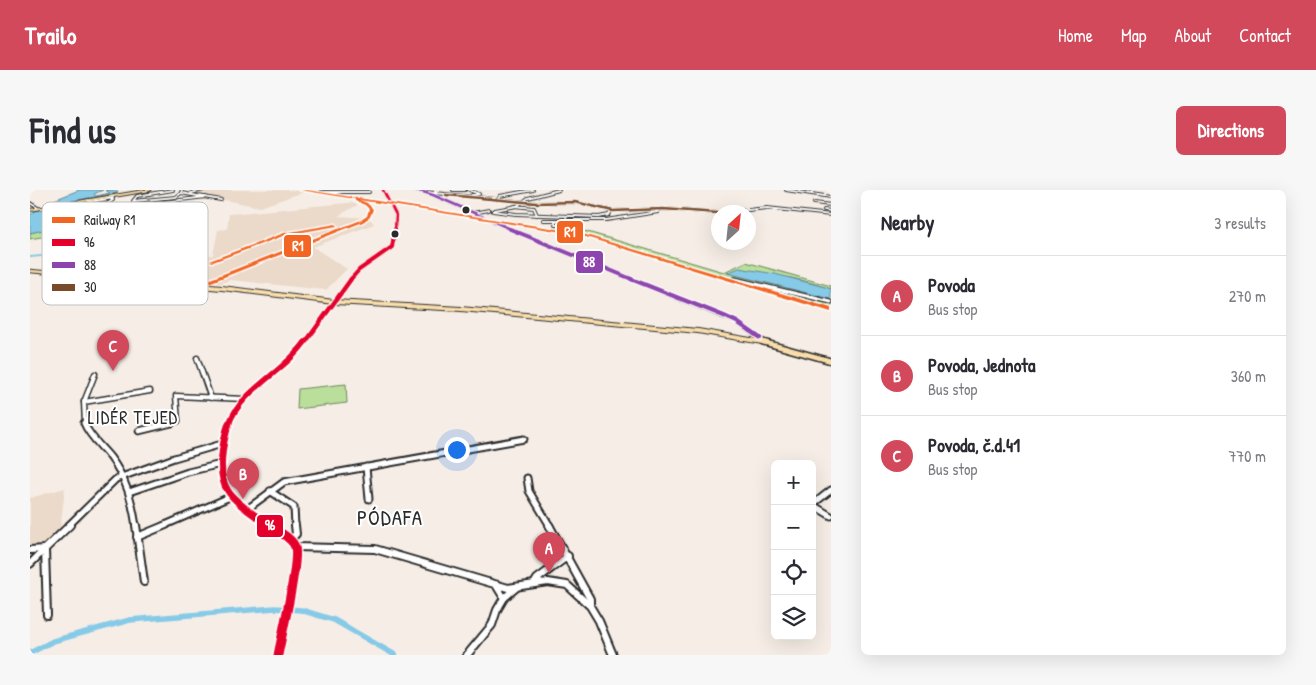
<!DOCTYPE html>
<meta charset="utf-8">
<style>
body{margin:0;font-family:"Patrick Hand",sans-serif;background:#f7f7f7;color:#2b2b33}
.controls{position:absolute;right:15px;bottom:15px;display:grid;overflow:hidden;border-radius:8px;box-shadow:0 5px 20px #0002}
.controls button{width:45px;height:45px;display:grid;place-items:center;padding:0;border:0;border-bottom:1px solid #e1e1e2;background:#fff;color:#2b2b33;font:25px sans-serif}
.compass{position:absolute;left:681px;top:15px;width:45px;height:45px;border-radius:50%;background:#fff;box-shadow:0 5px 20px #0002;rotate:27deg}
.you{position:absolute;left:426px;top:259px;width:18px;height:18px;margin:-12px;border:4px solid #fff;border-radius:50%;background:#1a73e8;box-shadow:0 0 0 8px #1a73e833}
.badge{display:grid;place-items:center;width:32px;height:32px;border-radius:50%;background:#d1495b;color:#fff;font-size:16px;font-weight:700}
.pin{position:absolute;translate:-50% -41px;filter:drop-shadow(0 1px 2px #0008)}
.pin::after{content:'';position:absolute;top:26px;width:18px;height:15px;background:inherit;clip-path:polygon(0 0,100% 0,50% 100%)}
.list{margin:0;padding:0;list-style:none}
h2{display:flex;justify-content:space-between;align-items:center;height:65px;margin:0;padding:0 20px;font-size:21px}
h2 small{font-size:16px;font-weight:400;color:#7c7c81}
.list li{display:grid;grid-template-columns:32px 1fr auto;gap:15px;align-items:center;box-sizing:border-box;height:80px;padding:0 20px;border-top:1px solid #e1e1e2}
.list b{display:block;font-size:19px;white-space:nowrap}
.list p{margin:0;font-size:16px;white-space:nowrap;color:#7c7c81}
.list em{font-size:16px;font-style:normal;color:#7c7c81}
.icon{flex:none;width:28px;height:28px;fill:none;stroke:currentColor;stroke-width:2;stroke-linecap:round;stroke-linejoin:round}
.map{position:relative;flex:none;width:801px;height:465px;overflow:hidden;border-radius:8px}
header{display:flex;align-items:center;gap:30px;box-sizing:border-box;height:70px;padding:0 25px;background:#d1495b;color:#fff}
header strong{font-size:24px}
nav{display:flex;gap:28px;margin-inline-start:auto;font-size:18px}
.intro{display:flex;align-items:center;justify-content:space-between;box-sizing:border-box;height:120px;padding:0 30px}
h1{margin:0;font-size:35px}
.button{padding:12px 22px;border-radius:8px;background:#d1495b;color:#fff;font-size:18px;font-weight:700}
main{display:flex;gap:30px;padding:0 30px}
aside{flex:1;background:#fff;border-radius:8px;box-shadow:0 5px 20px #0002}
.map>svg:first-child{display:block}
</style>
<header>
<strong>Trailo</strong>
<nav><a>Home</a><a>Map</a><a>About</a><a>Contact</a></nav>
</header>
<div class="intro"><h1>Find us</h1><a class="button">Directions</a></div>
<main>
<div class="map">
<svg width="801" height="465" viewBox="0 0 801 465">
<rect width="100%" height="100%" fill="#f6eee6"/>
<filter id="ink" filterUnits="userSpaceOnUse"><feTurbulence type="fractalNoise" baseFrequency=".02" numOctaves="2"/><feDisplacementMap in="SourceGraphic" scale="10" xChannelSelector="R" yChannelSelector="G"/><feConvolveMatrix kernelMatrix="1 2 1 2 8 2 1 2 1" color-interpolation-filters="sRGB"/></filter>
<g filter="url(#ink)">
<g fill="#ebd9c9">
<polygon points="171,0 259,0 274,2 230,17 159,3"/>
<polygon points="318,13 329,14 308,26 339,28 344,34 283,57 317,79 296,100 200,90 191,93 177,93 172,95 175,92 163,88 138,64 183,65 188,40 197,39 199,24"/>
<polygon points="35,298 30,341 0,372 0,308"/>
</g>
<g fill="#b9df9a" stroke="#728562">
<polygon points="38,25 37,36 40,42 0,49 0,43 29,36 31,26"/>
<path d="M459 29 547 41 551 40 694 82 716 72 801 96V99C767 87 733 82 698 83L801 109V121L554 45Z"/>
<polygon points="316,194 317,213 267,219 268,199"/>
</g>
<g fill="#86cae7" stroke="#628a9c">
<polygon points="49,0 73,0 64,4 66,6 80,3 75,0 88,1 87,3 20,15 14,14"/>
<polygon points="35,17 31,22 30,30 33,31 30,36 0,43 0,25 7,20"/>
<polygon points="709,78 745,84 795,97 801,99 801,109 697,83"/>
</g>
<g fill="none" stroke-linecap="round" stroke-linejoin="round">
<polyline stroke="#86cae7" stroke-width="2" points="0,67 55,62 130,63"/>
<polyline stroke="#86cae7" stroke-width="5.5" points="0,463 23,451 100,430 245,418 271,420 304,430 365,465"/>
<g stroke="#2b2b2b" stroke-width="4">
<g id="minor-far5">
<polyline points="143,0 107,6 103,11 146,7 151,3"/>
<polyline points="152,0 151,3 191,10"/>
<polyline points="353,0 366,25 365,40"/>
<polyline points="423,0 435,0"/>
<polyline points="439,0 449,4 442,5"/>
<polyline points="756,0 801,7"/>
<polyline points="290,2 339,2"/>
<polyline points="395,2 506,13 545,12 583,21 633,19 688,23"/>
<polyline points="161,3 173,0"/>
<path d="M58 10 60 16C69 17 76 16 83 10L81 9"/>
<polyline points="468,10 470,6 503,0"/>
<polyline points="60,12 83,8"/>
<polyline points="0,13 8,18"/>
<polyline points="784,13 801,15"/>
<polyline points="485,16 504,18 507,25"/>
<polyline points="465,20 487,16 498,8 529,0"/>
<polyline points="794,20 801,21"/>
<polyline points="57,21 176,7"/>
<polyline points="463,21 486,24 569,27 579,25 581,21"/>
<polyline points="699,22 737,18 801,25"/>
<polyline points="443,23 459,20"/>
<polyline points="513,30 576,30 628,22 626,21"/>
<polyline points="525,35 541,35 536,28"/>
</g>
</g>
<g stroke="#2b2b2b" stroke-width="4.5">
<g id="minor-far4">
<polyline points="705,89 709,90"/>
<polyline points="320,90 329,80 362,57 365,39"/>
</g>
</g>
<g stroke="#2b2b2b" stroke-width="5.5">
<g id="minor-far3">
<polyline points="705,89 801,112"/>
<polyline points="275,153 321,89"/>
</g>
</g>
<g stroke="#2b2b2b" stroke-width="7">
<g id="minor-far2">
<polyline points="167,168 181,208"/>
<polyline points="54,212 120,201"/>
<polyline points="55,234 54,212 65,184"/>
<polyline points="137,234 148,231 146,206 215,209"/>
<path d="M199 234C210 201 255 181 275 152"/>
</g>
</g>
<g stroke="#2b2b2b" stroke-width="9">
<g id="minor-far1">
<path d="M54 233C59 246 71 256 80 267 96 288 102 310 106 336"/>
<path d="M199 233C193 250 186 285 198 301 206 314 228 327 240 336"/>
<polyline points="109,241 142,233"/>
<polyline points="336,277 339,309"/>
<polyline points="497,288 499,301 520,336"/>
<polyline points="240,301 264,317 265,336"/>
<polyline points="99,302 158,282 191,274"/>
<polyline points="782,315 801,300"/>
<polyline points="783,315 801,326"/>
<polyline points="217,319 254,292 494,249"/>
<polyline points="38,336 86,289 144,268 192,254"/>
<polyline points="133,336 202,306"/>
</g>
</g>
<g stroke="#2b2b2b" stroke-width="10">
<g id="minor">
<polyline points="106,335 114,392"/>
<path d="M239 335C246 340 262 348 265 357 269 372 252 445 248 465"/>
<polyline points="519,335 560,409 560,415"/>
<polyline points="107,347 136,335"/>
<polyline points="260,350 266,344 265,335"/>
<polyline points="265,357 345,359 478,398 518,392 537,395 560,416 569,431 583,465"/>
<polyline points="0,360 15,359"/>
<polyline points="0,374 15,359"/>
<polyline points="504,394 507,389 538,366"/>
<polyline points="466,395 474,408 487,397"/>
<polyline points="17,425 15,359 40,335"/>
<polyline points="437,465 462,435 467,420 474,408"/>
</g>
</g>
<g stroke="#2b2b2b" stroke-width="4">
<g id="major-far3">
<polyline points="386,0 403,5 483,40"/>
<polyline points="0,20 120,0"/>
</g>
</g>
<g stroke="#2b2b2b" stroke-width="4.5">
<g id="major-far2">
<polyline points="480,39 604,90"/>
<polyline points="0,81 101,90"/>
</g>
</g>
<g stroke="#2b2b2b" stroke-width="6">
<g id="major-far1">
<polyline points="86,89 192,98 304,112 431,119 668,141 738,153"/>
<polyline points="601,89 707,132 732,150"/>
</g>
</g>
<g stroke="#2b2b2b" stroke-width="8">
<polyline id="major" points="733,152 801,171"/>
</g>
<use href="#minor-far5" stroke="#fff" stroke-width="2"/>
<use href="#minor-far4" stroke="#fff" stroke-width="2.5"/>
<use href="#minor-far3" stroke="#fff" stroke-width="3"/>
<use href="#minor-far2" stroke="#fff" stroke-width="4"/>
<use href="#minor-far1" stroke="#fff" stroke-width="5"/>
<use href="#minor" stroke="#fff" stroke-width="6"/>
<use href="#major-far3" stroke="#f9deab" stroke-width="2"/>
<use href="#major-far2" stroke="#f9deab" stroke-width="2.5"/>
<use href="#major-far1" stroke="#f9deab" stroke-width="4"/>
<use href="#major" stroke="#f9deab" stroke-width="4.5"/>
<g stroke="#fff" stroke-width="4.5">
<polyline id="bus-1-far5" points="353,0 366,25 365,40"/>
</g>
<g stroke="#fff" stroke-width="5.5">
<polyline id="bus-1-far4" points="320,90 329,80 362,57 365,39"/>
</g>
<g stroke="#fff" stroke-width="7">
<polyline id="bus-1-far3" points="275,153 321,89"/>
</g>
<g stroke="#fff" stroke-width="9">
<path id="bus-1-far2" d="M199 234C210 201 255 181 275 152"/>
</g>
<g stroke="#fff" stroke-width="11">
<path id="bus-1-far1" d="M199 233C193 250 186 285 198 301 206 314 228 327 240 336"/>
</g>
<g stroke="#fff" stroke-width="12">
<path id="bus-1" d="M239 335C246 340 262 348 265 357 269 372 252 445 248 465"/>
</g>
<g stroke="#fff" stroke-width="4.5">
<polyline id="bus-2-far2" points="386,0 403,5 483,40"/>
</g>
<g stroke="#fff" stroke-width="5.5">
<polyline id="bus-2-far1" points="480,39 604,90"/>
</g>
<g stroke="#fff" stroke-width="7">
<polyline id="bus-2" points="601,89 694,126 707,132 730,148"/>
</g>
<g stroke="#fff" stroke-width="4.5">
<polyline id="bus-3" points="416,5 506,13 545,12 583,21 633,19 688,23"/>
</g>
<use href="#bus-1-far5" stroke="#e4002b" stroke-width="2.5"/>
<use href="#bus-1-far4" stroke="#e4002b" stroke-width="4"/>
<use href="#bus-1-far3" stroke="#e4002b" stroke-width="4.5"/>
<use href="#bus-1-far2" stroke="#e4002b" stroke-width="5.5"/>
<use href="#bus-1-far1" stroke="#e4002b" stroke-width="7"/>
<use href="#bus-1" stroke="#e4002b" stroke-width="9"/>
<use href="#bus-2-far2" stroke="#8e44ad" stroke-width="2.5"/>
<use href="#bus-2-far1" stroke="#8e44ad" stroke-width="4"/>
<use href="#bus-2" stroke="#8e44ad" stroke-width="4.5"/>
<use href="#bus-3" stroke="#7a4b2a" stroke-width="2.5"/>
<g stroke="#fff" stroke-width="3">
<g id="rail-1">
<polygon points="270,0 277,0 546,42 801,118 801,122 546,44 329,10 337,13 343,19 340,27 333,32 174,95 170,95 170,93 331,30 337,26 339,19 335,15 325,11 325,9"/>
<polygon points="306,34 307,36 256,45 183,72 179,71 254,43"/>
</g>
</g>
<use href="#rail-1" fill="#f26522" fill-rule="evenodd"/>
</g>
</g>
<g fill="#2b2b2b" stroke="#fff" stroke-width="2">
<circle cx="436" cy="20" r="4.5"/>
<circle cx="365" cy="44" r="4.5"/>
</g>
<g text-anchor="middle" stroke-width="4" stroke-linejoin="round" paint-order="stroke">
<g font-size="18" letter-spacing="1" fill="#2b2b2b" stroke="#fff">
<text x="103" y="234">LIDÉR TEJED</text>
</g>
<g font-size="21" letter-spacing="1" fill="#2b2b2b" stroke="#fff">
<text x="360" y="335">PÓDAFA</text>
</g>
</g>
<rect x="12" y="12" width="166" height="103" rx="8" fill="#fff" stroke="#bfbfbf" stroke-width="1"/>
<rect x="22" y="27" width="23" height="6" fill="#f26522"/>
<rect x="22" y="49" width="23" height="7" fill="#e4002b"/>
<rect x="22" y="72" width="23" height="6" fill="#8e44ad"/>
<rect x="22" y="94" width="23" height="7" fill="#7a4b2a"/>
<g font-size="14" fill="#2b2b2b">
<text x="54" y="35">Railway R1</text>
<text x="54" y="57">96</text>
<text x="54" y="80">88</text>
<text x="54" y="102">30</text>
</g>
<g stroke="#fff" stroke-width="2">
<rect x="526" y="30" width="28" height="24" rx="5" fill="#f26522"/>
<rect x="253" y="44" width="29" height="24" rx="5" fill="#f26522"/>
<rect x="545" y="60" width="29" height="24" rx="5" fill="#8e44ad"/>
<rect x="226" y="324" width="28" height="24" rx="5" fill="#e4002b"/>
</g>
<g font-size="14" text-anchor="middle" font-weight="bold" fill="#fff">
<text x="540" y="47">R1</text>
<text x="268" y="61">R1</text>
<text x="559" y="77">88</text>
<text x="240" y="340">96</text>
</g>
</svg>
<div class="controls">
<button>+</button>
<button>−</button>
<button><svg class="icon" aria-label="locate" viewBox="0 0 24 24"><circle cx="12" cy="12" r="6"/><path d="M12 2v4M12 18v4M2 12h4M18 12h4"/></svg></button>
<button><svg class="icon" aria-label="layers" viewBox="0 0 24 24"><path d="M12 4l9 5-9 5-9-5zM3 14l9 5 9-5"/></svg></button>
</div>
<svg class="compass" viewBox="-18 -18 36 36"><path d="M0-13l5 13h-10z" fill="#e53935"/><path d="M0 13l5-13h-10z" fill="#7c7c81"/></svg>
<div class="you"></div>
<div class="pin badge" style="left:519px;top:383px">A</div>
<div class="pin badge" style="left:213px;top:309px">B</div>
<div class="pin badge" style="left:83px;top:181px">C</div>
</div>
<aside>
<h2>Nearby<small>3 results</small></h2>
<ul class="list">
<li><span class="badge">A</span><div><b>Povoda</b><p>Bus stop</p></div><em>270 m</em></li>
<li><span class="badge">B</span><div><b>Povoda, Jednota</b><p>Bus stop</p></div><em>360 m</em></li>
<li><span class="badge">C</span><div><b>Povoda, č.d.41</b><p>Bus stop</p></div><em>770 m</em></li>
</ul>
</aside>
</main>
